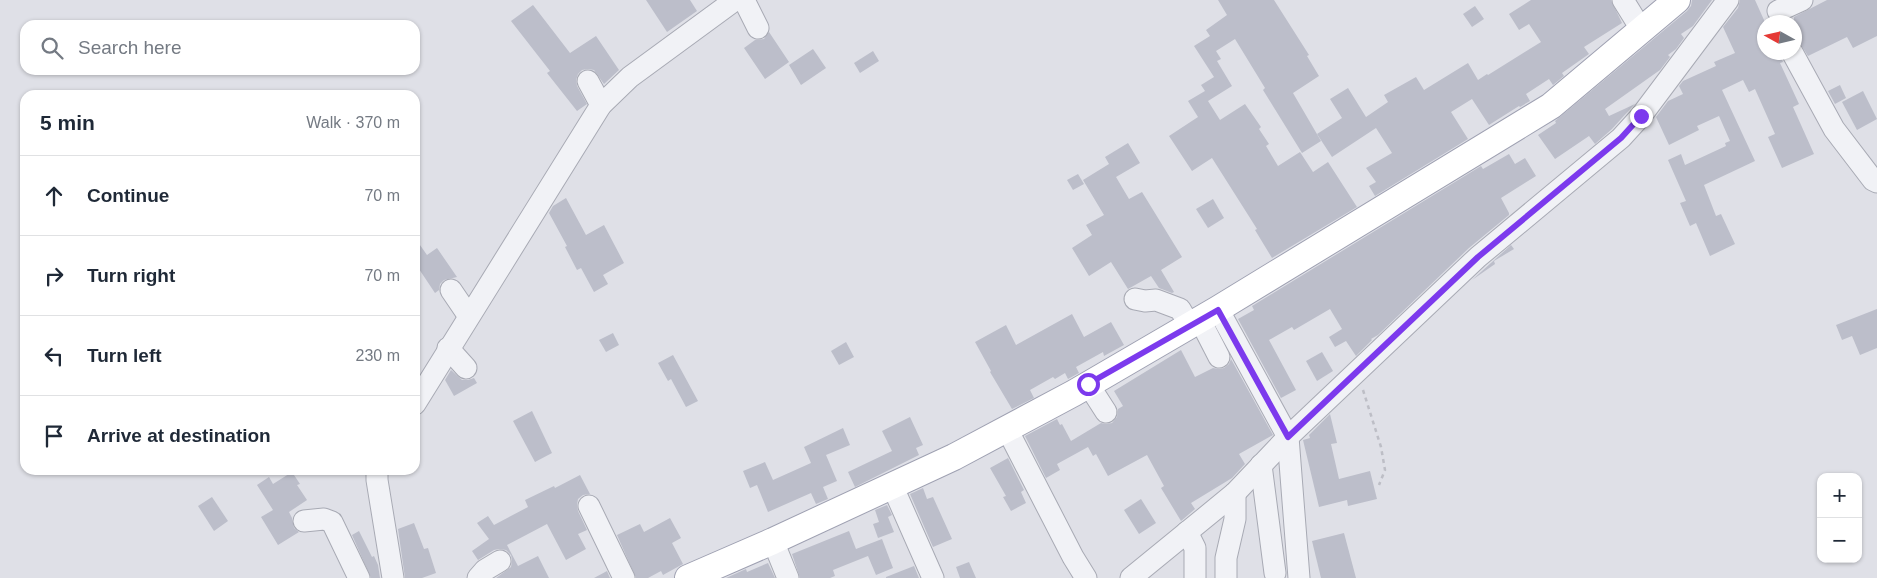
<!DOCTYPE html>
<meta charset="utf-8">
<style>
body{margin:0;font-family:Arial,sans-serif;background:#f6f6f7;color:#1f2937}
.controls{position:absolute;right:15px;bottom:15px;display:grid;overflow:hidden;border-radius:10px;box-shadow:0 1px 4px #0004}
.controls button{width:45px;height:45px;display:grid;place-items:center;padding:0;border:0;border-bottom:1px solid #e0e1e3;background:#fff;color:#1f2937;font:25px sans-serif}
.compass{position:absolute;left:1757px;top:15px;width:45px;height:45px;border-radius:50%;background:#fff;box-shadow:0 1px 4px #0004;rotate:278deg}
.stop{position:absolute;width:15px;height:15px;margin:-11px;border:4px solid #7c3aed;border-radius:50%;background:#fff}
.stop.end{background:#7c3aed;border-color:#fff;box-shadow:0 1px 5px #0008}
.list{margin:0;padding:0;list-style:none}
h2{display:flex;justify-content:space-between;align-items:center;height:65px;margin:0;padding:0 20px;font-size:21px}
h2 small{font-size:16px;font-weight:400;color:#747a83}
.list li{display:grid;grid-template-columns:32px 1fr auto;gap:15px;align-items:center;box-sizing:border-box;height:80px;padding:0 20px;border-top:1px solid #e0e1e3}
.list b{display:block;font-size:19px;white-space:nowrap}
.list em{font-size:16px;font-style:normal;color:#747a83}
.icon{flex:none;width:28px;height:28px;fill:none;stroke:currentColor;stroke-width:2;stroke-linecap:round;stroke-linejoin:round}
.map{position:relative;flex:none;width:1877px;height:578px;overflow:hidden}
.search{position:absolute;background:#fff;box-shadow:0 1px 4px #0004;left:20px;top:20px;width:400px;height:55px;display:flex;align-items:center;gap:12px;box-sizing:border-box;padding:0 18px;border-radius:15px;color:#747a83;font-size:19px}
.panel{position:absolute;background:#fff;box-shadow:0 1px 4px #0004;left:20px;top:90px;width:400px;height:385px;border-radius:15px}
.map>svg:first-child{display:block}
</style>
<div class="map">
<svg width="1877" height="578" viewBox="0 0 1877 578">
<rect width="100%" height="100%" fill="#dfe0e7"/>
<g fill="#bcbeca">
<polygon points="646,0 690,0 697,11 667,32"/>
<polygon points="1218,0 1274,0 1309,55 1307,56 1319,76 1293,93 1321,141 1302,153 1263,90 1265,88 1235,39 1216,51 1221,59 1217,61 1232,86 1208,101 1220,120 1245,104 1261,127 1259,129 1269,144 1266,146 1278,166 1300,152 1313,172 1328,162 1357,207 1272,258 1255,230 1257,229 1212,158 1192,171 1169,136 1198,117 1188,101 1205,91 1201,85 1214,77 1194,46 1210,36 1206,30 1227,15"/>
<polygon points="1531,0 1611,0 1622,23 1584,47 1589,54 1562,73 1564,76 1553,85 1549,79 1526,94 1530,101 1520,107 1519,106 1489,125 1472,99 1451,112 1468,139 1375,196 1369,186 1376,182 1366,168 1392,153 1376,128 1332,157 1317,134 1342,118 1330,99 1348,88 1366,117 1388,102 1384,95 1416,77 1424,90 1468,63 1478,80 1487,74 1488,75 1541,42 1529,24 1519,30 1509,14"/>
<polygon points="1692,0 1712,0 1693,26 1681,34 1684,38 1676,49 1668,55 1670,57 1660,70 1605,109 1609,116 1635,104 1631,108 1612,129 1595,144 1589,136 1555,159 1538,135 1556,123 1555,121 1687,11 1691,6"/>
<polygon points="1740,0 1755,0 1764,20 1764,52 1779,52 1783,62 1780,63 1799,104 1793,107 1814,154 1782,168 1768,137 1775,134 1755,89 1749,92 1743,80 1722,90 1755,161 1704,185 1716,216 1721,214 1735,244 1710,256 1696,223 1690,226 1680,203 1686,201 1668,160 1681,154 1685,165 1726,146 1725,143 1730,141 1719,116 1697,126 1699,130 1669,145 1656,117 1668,101 1683,94 1679,86 1683,81 1716,66 1714,62 1735,53 1723,27 1738,8"/>
<polygon points="1827,0 1877,0 1877,36 1853,48 1847,37 1808,56 1794,34 1794,17"/>
<polygon points="533,5 570,53 596,36 619,70 604,84 594,70 588,69 582,70 578,74 576,80 577,86 587,104 577,111 547,73 550,71 511,21"/>
<polygon points="1475,6 1484,19 1472,27 1463,14"/>
<polygon points="769,32 789,62 765,79 744,48 755,40 764,39"/>
<polygon points="813,49 826,68 801,85 789,65"/>
<polygon points="873,51 879,61 860,73 854,63"/>
<polygon points="1840,85 1846,98 1835,104 1828,91"/>
<polygon points="1863,91 1877,119 1857,130 1842,102"/>
<polygon points="1128,143 1140,163 1116,177 1129,199 1142,192 1182,257 1161,270 1174,292 1172,293 1159,288 1151,276 1128,289 1111,262 1089,276 1072,248 1092,235 1086,225 1104,215 1083,180 1109,164 1105,157"/>
<polygon points="1509,154 1515,164 1525,158 1536,176 1501,198 1509,213 1509,215 1469,248 1378,335 1371,339 1372,340 1356,356 1346,341 1335,347 1329,337 1342,329 1330,309 1294,330 1292,327 1269,340 1296,390 1281,398 1238,319 1254,310 1252,306 1481,166 1483,169"/>
<polygon points="1078,174 1084,184 1073,190 1067,180"/>
<polygon points="566,198 586,235 604,225 624,263 603,275 608,284 594,292 581,268 577,270 565,247 567,246 549,213 553,206"/>
<polygon points="1213,199 1224,218 1208,228 1196,209"/>
<polygon points="415,238 427,255 437,248 457,277 444,280 440,284 439,290 435,293 415,263"/>
<polygon points="1511,245 1514,249 1494,261 1495,264 1472,280"/>
<polygon points="1877,309 1877,348 1860,355 1852,336 1842,340 1836,325"/>
<polygon points="1072,314 1084,337 1111,322 1124,345 1104,356 1103,352 1076,367 1079,373 1068,379 1065,373 1055,379 1053,377 1030,390 1034,398 1012,409 990,372 991,371 975,342 1006,325 1016,345"/>
<polygon points="613,333 619,345 606,352 599,340"/>
<polygon points="846,342 854,357 839,365 831,351"/>
<polygon points="1181,350 1195,377 1213,368 1219,369 1224,368 1229,364 1231,359 1273,435 1239,454 1245,464 1232,478 1191,503 1195,509 1181,521 1161,488 1164,486 1147,455 1108,476 1096,454 1093,456 1088,447 1057,464 1060,470 1046,478 1025,436 1057,419 1060,425 1062,424 1071,441 1101,423 1106,424 1112,423 1117,417 1118,409 1123,406 1114,391"/>
<polygon points="1322,352 1333,371 1317,381 1306,361"/>
<polygon points="673,355 698,401 686,407 671,379 668,381 658,363"/>
<polygon points="451,370 462,380 468,380 474,378 477,383 454,396 445,380"/>
<polygon points="532,411 552,453 535,462 513,421"/>
<polygon points="1330,414 1337,443 1331,444 1339,479 1370,471 1377,499 1348,506 1347,500 1319,507 1303,440 1310,438 1309,435"/>
<polygon points="910,417 923,445 916,448 919,455 855,487 848,472 892,451 882,431"/>
<polygon points="843,428 850,445 826,455 837,481 823,487 828,499 816,504 811,493 768,512 757,485 750,488 743,471 765,462 773,480 811,463 804,447"/>
<polygon points="1008,458 1024,490 1021,492 1026,503 1011,511 1003,497 1006,496 990,468"/>
<polygon points="292,472 300,484 297,485 307,500 289,512 292,518 294,528 299,532 278,545 261,517 273,510 257,485 269,477 273,484"/>
<polygon points="580,475 590,494 583,495 578,499 577,505 578,511 587,530 578,534 586,549 566,560 547,524 507,545 518,566 538,556 549,578 496,578 511,567 512,560 511,555 506,550 499,549 494,550 478,560 472,551 489,539 477,523 488,516 494,525 528,507 525,500 554,486 555,488"/>
<polygon points="923,488 927,499 933,497 952,539 933,547 910,494"/>
<polygon points="212,497 228,521 214,531 198,506"/>
<polygon points="1141,499 1156,523 1139,534 1124,510"/>
<polygon points="887,505 892,515 888,517 894,532 878,538 873,524 879,522 875,510"/>
<polygon points="670,518 681,538 672,543 683,564 663,575 661,571 648,578 636,578 617,535 640,524 644,532"/>
<polygon points="414,523 424,549 428,548 436,573 422,578 405,578 398,529"/>
<polygon points="359,531 372,557 374,556 378,565 380,578 371,578 352,535"/>
<polygon points="849,531 856,549 882,539 893,568 876,575 868,556 833,570 835,576 830,578 800,578 792,554"/>
<polygon points="1344,533 1356,578 1321,578 1312,541"/>
<polygon points="969,562 976,578 960,578 956,567"/>
<polygon points="768,563 775,578 726,578 746,569 747,572"/>
<polygon points="914,566 919,578 886,578 886,577"/>
<polygon points="607,571 610,578 594,578"/>
</g>
<g fill="none" stroke-linecap="round" stroke-linejoin="round">
<g stroke="#a8aab4" stroke-width="23">
<g id="minor">
<polyline points="744,0 758,28"/>
<polyline points="1623,0 1641,29"/>
<polyline points="1778,11 1802,0"/>
<polyline points="1792,52 1834,129 1873,180 1877,182"/>
<polyline points="588,81 601,105"/>
<polyline points="451,290 468,315"/>
<polyline points="1135,299 1145,301 1156,300 1180,309 1190,326"/>
<polyline points="1218,309 1288,437 1299,578"/>
<polyline points="1200,320 1219,357"/>
<polyline points="448,348 466,368"/>
<polyline points="1088,384 1106,412"/>
<polyline points="415,404 601,105 630,77 735,0"/>
<polyline points="1007,429 1073,557 1086,578"/>
<polyline points="1261,465 1275,573"/>
<polyline points="377,470 377,480 393,578"/>
<polyline points="892,485 933,578"/>
<polyline points="589,506 624,578"/>
<polyline points="304,521 324,519 332,522 359,578"/>
<polyline points="1187,532 1195,548 1195,578"/>
<polyline points="773,541 788,578"/>
<polyline points="478,578 485,570 500,561"/>
<polyline points="1131,578 1235,493 1288,437 1478,257 1621,138 1641,116 1728,0"/>
<polyline points="1226,578 1226,558 1235,519 1235,493"/>
</g>
</g>
<g stroke="#9fa1b2" stroke-width="28">
<polyline id="major" points="688,578 773,541 954,457 1074,393 1218,309 1551,106 1677,0"/>
</g>
<polyline stroke="#bdbec6" stroke-width="2.5" stroke-dasharray="4 4" stroke-linecap="butt" points="1363,390 1381,447 1385,470 1379,485"/>
<use href="#minor" stroke="#f1f2f6" stroke-width="21"/>
<use href="#major" stroke="#fff" stroke-width="26"/>
</g>
<g fill="none" stroke-linecap="round" stroke-linejoin="round">
<polyline stroke="#7c3aed" stroke-width="6" points="1088,384 1218,310 1288,437 1478,257 1621,138 1641,116"/>
</g>
</svg>
<div class="controls">
<button>+</button>
<button>−</button>
</div>
<svg class="compass" viewBox="-18 -18 36 36"><path d="M0-13l5 13h-10z" fill="#e53935"/><path d="M0 13l5-13h-10z" fill="#747a83"/></svg>
<div class="stop" style="left:1088px;top:384px"></div>
<div class="stop end" style="left:1641px;top:116px"></div>
<div class="search"><svg class="icon" aria-label="search" viewBox="0 0 24 24"><circle cx="10" cy="10" r="6"/><path d="M15 15l6 6"/></svg>Search here</div>
<section class="panel">
<h2>5 min<small>Walk · 370 m</small></h2>
<ul class="list">
<li><svg class="icon" aria-label="ahead" viewBox="0 0 24 24"><path d="M12 20V5M6 11l6-6 6 6"/></svg><div><b>Continue</b></div><em>70 m</em></li>
<li><svg class="icon" aria-label="right" viewBox="0 0 24 24"><path d="M7 20v-9h11M14 6l5 5-5 5"/></svg><div><b>Turn right</b></div><em>70 m</em></li>
<li><svg class="icon" aria-label="left" viewBox="0 0 24 24"><path d="M17 20v-9H6M10 6l-5 5 5 5"/></svg><div><b>Turn left</b></div><em>230 m</em></li>
<li><svg class="icon" aria-label="arrive" viewBox="0 0 24 24"><path d="M6 21V4h12l-3 4 3 4H6"/></svg><div><b>Arrive at destination</b></div></li>
</ul>
</section>
</div>
